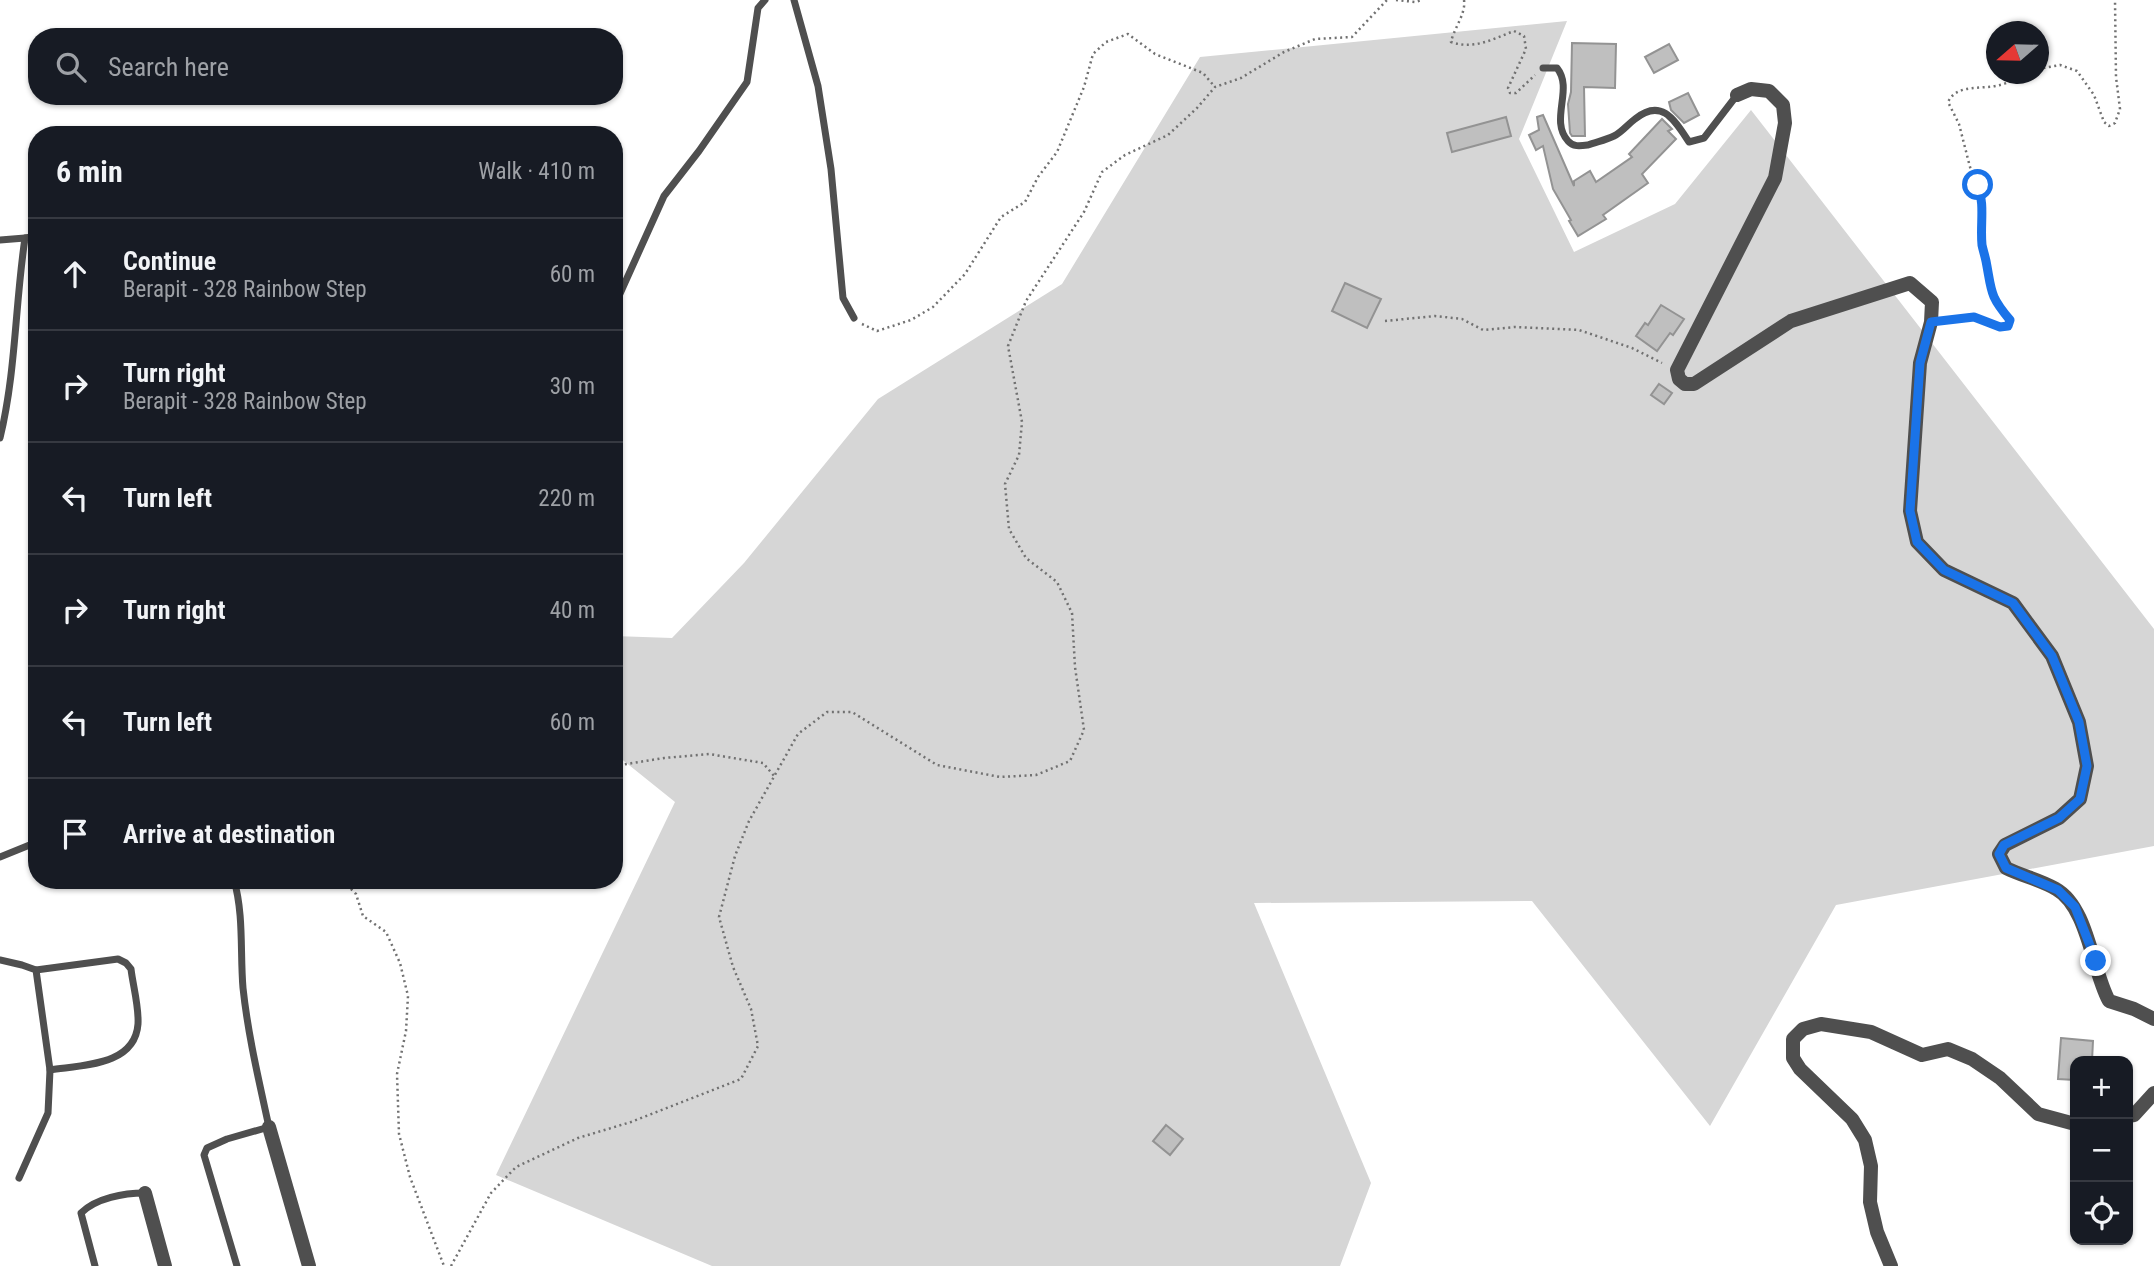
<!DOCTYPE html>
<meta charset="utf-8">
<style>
body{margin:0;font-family:"Roboto Condensed",sans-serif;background:#242831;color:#f1f3f6}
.controls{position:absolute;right:21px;bottom:21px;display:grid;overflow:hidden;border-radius:14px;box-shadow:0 2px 5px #0004}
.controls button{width:63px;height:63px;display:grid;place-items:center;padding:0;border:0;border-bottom:2px solid #363941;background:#171b24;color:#f1f3f6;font:35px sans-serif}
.compass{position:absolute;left:1986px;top:21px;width:63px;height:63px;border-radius:50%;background:#171b24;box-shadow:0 2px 5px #0004;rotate:250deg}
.stop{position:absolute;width:21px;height:21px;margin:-16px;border:5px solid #1a73e8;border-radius:50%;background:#fff}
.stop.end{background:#1a73e8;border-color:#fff;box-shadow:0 2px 7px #0008}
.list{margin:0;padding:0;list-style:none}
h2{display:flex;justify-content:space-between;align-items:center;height:91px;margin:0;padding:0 28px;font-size:30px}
h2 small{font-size:23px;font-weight:400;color:#9ea1a6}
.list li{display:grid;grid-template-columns:46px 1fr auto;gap:21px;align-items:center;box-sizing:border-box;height:112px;padding:0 28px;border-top:2px solid #363941}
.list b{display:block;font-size:26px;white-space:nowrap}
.list p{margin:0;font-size:23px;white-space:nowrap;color:#9ea1a6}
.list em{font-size:23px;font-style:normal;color:#9ea1a6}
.icon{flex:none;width:38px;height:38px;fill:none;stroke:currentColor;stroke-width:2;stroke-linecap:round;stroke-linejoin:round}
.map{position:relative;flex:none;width:2154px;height:1266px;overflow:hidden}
.search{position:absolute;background:#171b24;box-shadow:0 2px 5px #0004;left:28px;top:28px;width:595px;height:77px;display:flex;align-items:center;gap:18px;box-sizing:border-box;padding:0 24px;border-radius:28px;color:#9ea1a6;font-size:26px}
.panel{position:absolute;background:#171b24;box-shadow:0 2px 5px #0004;left:28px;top:126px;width:595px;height:763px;border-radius:28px}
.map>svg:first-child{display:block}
</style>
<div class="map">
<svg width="2154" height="1266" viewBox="0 0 2154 1266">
<rect width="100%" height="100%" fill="#fff"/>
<polygon fill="#d6d6d6" points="1567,21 1519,139 1574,252 1675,204 1751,110 2154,629 2154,846 1836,905 1710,1126 1532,901 1254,903 1371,1183 1340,1266 712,1266 496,1175 675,802 614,753 614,636 672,638 744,563 878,399 1062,284 1200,57"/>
<g fill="#bfbfbf" stroke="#939393" stroke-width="2">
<polygon points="1572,43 1616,44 1615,88 1584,87 1585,136 1572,136 1570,133 1568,104 1571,92"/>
<polygon points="1669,44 1678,60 1654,73 1645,57"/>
<polygon points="1688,93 1699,115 1684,123 1671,110 1669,102"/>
<polygon points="1543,115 1574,186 1574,181 1590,171 1596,182 1632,157 1629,154 1662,119 1672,129 1668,131 1676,139 1642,174 1648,183 1603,215 1606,219 1578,236 1569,221 1571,220 1553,189 1543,146 1536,150 1529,135 1539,130 1537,117"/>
<polygon points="1506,117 1511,136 1452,152 1447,133"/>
<polygon points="1345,283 1381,299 1367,328 1332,311"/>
<polygon points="1661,305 1684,319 1673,335 1670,333 1657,351 1636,336 1645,323 1648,325"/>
<polygon points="1659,384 1672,393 1664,404 1651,395"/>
<polygon points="2061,1038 2093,1041 2092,1061 2075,1061 2075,1080 2058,1079"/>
<polygon points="1166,1125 1183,1139 1170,1155 1153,1141"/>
</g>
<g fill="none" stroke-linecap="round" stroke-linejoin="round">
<g stroke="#717171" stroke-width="2.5" stroke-dasharray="2 3.5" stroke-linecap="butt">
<polyline points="1396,0 1415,2 1422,0"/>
<path d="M1464 0C1466 14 1454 28 1451 42 1474 50 1493 39 1514 31L1524 36 1526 49 1508 88 1510 93H1516L1535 75"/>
<polyline points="2038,69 2060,65 2077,71 2094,95 2104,122 2109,126 2115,123 2120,109 2116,77 2115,0"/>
<path d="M1947 320 1974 317 2000 327 2008 326 2010 320 1994 302 1989 285 1986 258 1982 246V197L1970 167 1959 124 1948 102C1957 83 1983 90 2000 85 2009 83 2018 77 2027 74"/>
<polyline points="1385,321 1435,316 1462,319 1483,330 1515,327 1579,330 1632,348 1662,363"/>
<polyline points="862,324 877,331 911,320 933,307 965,274 1001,217 1025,202 1038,177 1057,152 1084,87 1093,54 1106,42 1128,34 1155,54 1203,73 1215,87"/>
<polyline points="614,766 664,758 709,754 763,763 775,777"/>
<polyline points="320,880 347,885 356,894 363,916 386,932 400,963 408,996 406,1031 397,1074 399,1134 410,1177 444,1266"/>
<polyline points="451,1266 491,1193 516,1167 578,1138 631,1122 741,1079 758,1046 751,1009 733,967 719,917 735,856 749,821 798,734 827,712 852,712 937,765 1000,777 1036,775 1070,761 1084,730 1075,667 1072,613 1057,582 1026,558 1009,529 1005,484 1019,455 1022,422 1008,346 1026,301 1084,212 1102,172 1125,155 1168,135 1197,108 1215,87 1241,78 1284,52 1315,39 1352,37 1387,0"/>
</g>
<g stroke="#4f4f4f" stroke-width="7">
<polyline points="794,0 818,86 831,169 843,298 854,318"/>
<path d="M1543 68H1557C1574 89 1549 120 1568 141 1573 147 1580 146 1588 145 1596 142 1606 140 1614 136 1622 132 1627 125 1635 119 1662 97 1675 121 1689 142L1704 138 1737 95"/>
<polyline points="0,240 25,238"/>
<polyline points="614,307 664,196 699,151 747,82 758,8 765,0"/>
<path d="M0 438C16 372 15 305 25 238L37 236"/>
<polyline points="0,857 37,842"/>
<path d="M234 880C244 915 240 953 243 988 248 1035 259 1081 269 1127L227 1139 207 1148 204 1155 237 1266"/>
<polyline points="0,960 22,965 36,970 50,1070 48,1113 19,1178"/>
<path d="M36 970 118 959 126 963 131 969C133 986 139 1006 138 1024 135 1066 82 1065 50 1070"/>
<path d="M95 1266 81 1213C96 1198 124 1193 145 1193"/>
</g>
<g stroke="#4f4f4f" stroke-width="14">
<path d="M1737 95 1751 89 1769 91 1783 105 1785 123 1775 178 1677 370 1679 379 1685 384H1694L1791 321 1910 283 1932 302 1931 322 1920 363 1910 511 1917 542 1944 570 2013 603 2052 656 2079 722 2087 766 2080 799 2059 818 2005 845 1999 854 2006 868C2022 876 2041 880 2056 889 2088 907 2092 970 2109 1001L2134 1009 2154 1019"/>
<polyline points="2128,1116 2134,1115 2154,1093"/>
<polyline points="269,1127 309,1266"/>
<polyline points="145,1193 165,1266"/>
<polyline points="1891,1266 1877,1232 1870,1202 1871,1166 1865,1140 1852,1119 1800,1069 1793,1058 1793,1039 1803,1029 1821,1024 1871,1032 1922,1055 1948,1049 1972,1059 2000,1078 2038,1114 2075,1124"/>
</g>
</g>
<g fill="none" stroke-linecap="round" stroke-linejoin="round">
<path stroke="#1a73e8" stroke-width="9" d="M1978 185C1985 205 1980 225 1982 245 1983 250 1985 256 1986 261 1992 292 1989 295 2010 320L2008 326 2000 327 1974 317 1931 322 1920 363 1910 511 1917 542 1944 570 2013 603 2052 656 2079 722 2087 766 2080 799 2059 818 2004 845 1999 854 2006 868 2058 890 2075 907 2096 961"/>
</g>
</svg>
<div class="controls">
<button>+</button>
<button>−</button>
<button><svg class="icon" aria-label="locate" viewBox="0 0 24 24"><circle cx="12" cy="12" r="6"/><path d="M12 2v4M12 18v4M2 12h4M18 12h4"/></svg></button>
</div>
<svg class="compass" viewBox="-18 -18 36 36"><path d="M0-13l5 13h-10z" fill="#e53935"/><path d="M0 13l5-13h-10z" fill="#9ea1a6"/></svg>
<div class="stop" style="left:1978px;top:185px"></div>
<div class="stop end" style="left:2096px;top:961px"></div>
<div class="search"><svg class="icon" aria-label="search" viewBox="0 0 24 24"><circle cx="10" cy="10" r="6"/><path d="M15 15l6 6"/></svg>Search here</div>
<section class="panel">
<h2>6 min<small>Walk · 410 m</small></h2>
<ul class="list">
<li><svg class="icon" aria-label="ahead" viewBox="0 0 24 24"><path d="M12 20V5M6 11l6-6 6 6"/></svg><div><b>Continue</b><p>Berapit - 328 Rainbow Step</p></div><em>60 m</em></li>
<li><svg class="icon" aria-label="right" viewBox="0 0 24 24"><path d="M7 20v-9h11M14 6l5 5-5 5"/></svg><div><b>Turn right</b><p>Berapit - 328 Rainbow Step</p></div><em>30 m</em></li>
<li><svg class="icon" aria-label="left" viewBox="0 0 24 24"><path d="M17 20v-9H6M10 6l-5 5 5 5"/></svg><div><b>Turn left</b></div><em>220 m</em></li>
<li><svg class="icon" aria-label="right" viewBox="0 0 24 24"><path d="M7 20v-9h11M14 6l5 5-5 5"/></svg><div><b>Turn right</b></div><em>40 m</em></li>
<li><svg class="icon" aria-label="left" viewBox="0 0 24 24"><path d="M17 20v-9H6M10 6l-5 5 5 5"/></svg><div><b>Turn left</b></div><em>60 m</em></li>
<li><svg class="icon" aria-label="arrive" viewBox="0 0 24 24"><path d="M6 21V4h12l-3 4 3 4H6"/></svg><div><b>Arrive at destination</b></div></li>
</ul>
</section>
</div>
